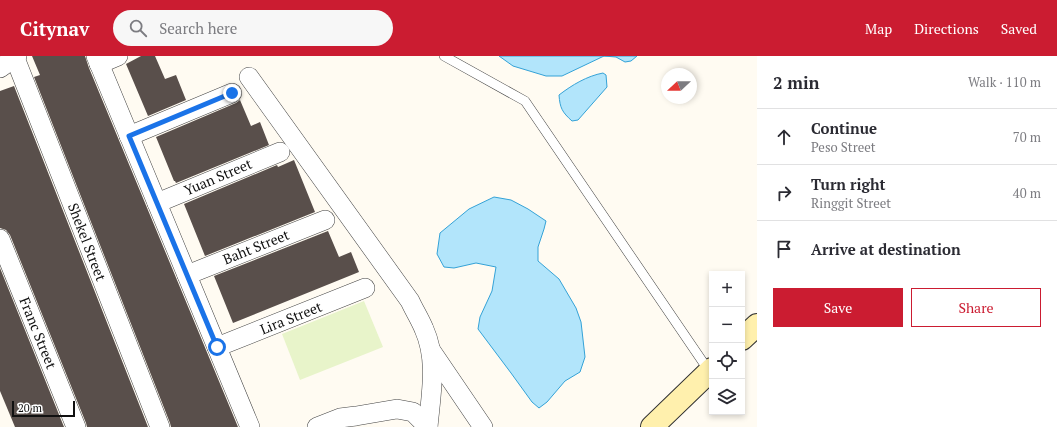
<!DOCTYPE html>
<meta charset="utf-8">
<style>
body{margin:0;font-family:"PT Serif",serif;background:#f7f7f7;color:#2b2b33}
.controls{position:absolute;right:12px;bottom:12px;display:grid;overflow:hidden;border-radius:0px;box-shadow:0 2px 6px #0003}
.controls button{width:36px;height:36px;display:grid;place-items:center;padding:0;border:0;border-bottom:1px solid #e1e1e2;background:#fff;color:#2b2b33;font:20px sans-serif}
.compass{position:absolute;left:661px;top:12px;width:36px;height:36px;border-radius:50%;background:#fff;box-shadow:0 2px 6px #0003;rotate:248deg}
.scale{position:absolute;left:12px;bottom:10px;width:63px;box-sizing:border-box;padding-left:4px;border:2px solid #101010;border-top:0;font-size:11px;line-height:14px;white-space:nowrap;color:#101010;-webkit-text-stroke:3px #fff;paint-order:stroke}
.stop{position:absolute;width:12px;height:12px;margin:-9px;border:3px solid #1a73e8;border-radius:50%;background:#fff}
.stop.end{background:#1a73e8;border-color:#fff;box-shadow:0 1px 4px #0008}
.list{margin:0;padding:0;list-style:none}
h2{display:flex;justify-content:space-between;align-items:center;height:52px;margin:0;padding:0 16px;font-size:17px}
h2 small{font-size:13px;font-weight:400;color:#7c7c81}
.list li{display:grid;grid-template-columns:26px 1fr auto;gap:12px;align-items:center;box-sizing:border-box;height:56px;padding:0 16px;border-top:1px solid #e1e1e2}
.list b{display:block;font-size:15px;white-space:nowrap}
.list p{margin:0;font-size:13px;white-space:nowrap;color:#7c7c81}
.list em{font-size:13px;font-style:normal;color:#7c7c81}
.actions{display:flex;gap:8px;padding:12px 16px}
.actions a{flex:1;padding:9px 0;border:1px solid #cb1c31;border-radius:0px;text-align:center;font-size:14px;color:#cb1c31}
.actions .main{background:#cb1c31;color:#fff}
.icon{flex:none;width:22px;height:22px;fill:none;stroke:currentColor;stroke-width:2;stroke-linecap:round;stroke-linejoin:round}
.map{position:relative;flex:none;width:757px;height:371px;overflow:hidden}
header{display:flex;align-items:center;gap:24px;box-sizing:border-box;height:56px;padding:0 20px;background:#cb1c31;color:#fff}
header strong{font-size:19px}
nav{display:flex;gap:22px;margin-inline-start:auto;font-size:14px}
.search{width:280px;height:36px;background:#f7f7f7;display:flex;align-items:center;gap:10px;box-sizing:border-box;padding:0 14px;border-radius:22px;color:#7c7c81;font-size:15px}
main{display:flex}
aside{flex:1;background:#fff}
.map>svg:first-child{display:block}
</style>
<header>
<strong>Citynav</strong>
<div class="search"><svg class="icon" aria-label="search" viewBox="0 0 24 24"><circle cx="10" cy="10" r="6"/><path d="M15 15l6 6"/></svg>Search here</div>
<nav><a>Map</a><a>Directions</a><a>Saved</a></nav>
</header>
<main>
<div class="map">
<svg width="757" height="371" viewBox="0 0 757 371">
<rect width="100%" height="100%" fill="#fffbf2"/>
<polygon fill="#e8f4ca" points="364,245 383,291 300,324 282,278"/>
<g fill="#b2e5fb" stroke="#34a2d7">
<polygon points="499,0 637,0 631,5 625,6 616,1 604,0 562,20 546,20 513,10"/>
<path d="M603 17 606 19 607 31 578 64 572 65C562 56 560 52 559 39 572 29 587 20 603 17Z"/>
<polygon points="494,141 511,144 528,153 546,165 544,173 538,191 538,205 559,223 576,252 581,266 585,301 580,316 565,325 547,346 539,352 532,346 511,317 478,273 480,261 492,235 496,211 476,207 454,212 444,211 437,198 440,177 469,153"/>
</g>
<g fill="#594f4b">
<polygon points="32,0 85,0 89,12 238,371 171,371 170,367 34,21 40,19"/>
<polygon points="141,0 155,0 165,23 176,19 186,44 148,60 126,8"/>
<polygon points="14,30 148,371 87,371 86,367 10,179 6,174 0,172 0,35"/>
<polygon points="240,44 251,70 260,66 269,89 176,127 175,125 174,125 156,81 236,47"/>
<polygon points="294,104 315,156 205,200 184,148 277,109 278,111"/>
<polygon points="328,175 339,201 351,196 359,216 233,267 214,220"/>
<polygon points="0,212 64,371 15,371 0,335"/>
</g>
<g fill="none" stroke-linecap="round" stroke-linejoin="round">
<g stroke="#434343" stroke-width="10">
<polyline id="lane" points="444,0 525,45 709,315"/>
</g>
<g stroke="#434343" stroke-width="20">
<g id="street">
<polyline points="96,0 250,371"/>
<polyline points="15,2 160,371"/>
<polyline points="99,8 118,0"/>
<polyline points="0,12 17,0"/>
<path d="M249 21 410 245C414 254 420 263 424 273 438 304 431 338 428 371"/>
<polyline points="129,80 232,37"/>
<polyline points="157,147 280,96"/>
<polyline points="0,183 76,371"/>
<polyline points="187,219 325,164"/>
<polyline points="217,291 365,232"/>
<polyline points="432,296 483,371"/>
<polyline points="317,371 340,362 356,360 397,353 413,356 428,371"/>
</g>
</g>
<g stroke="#323232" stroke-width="24">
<g id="secondary">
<polyline points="742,283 757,269"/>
<polyline points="652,371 712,313"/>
</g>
</g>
<use href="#lane" stroke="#fff" stroke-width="9"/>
<use href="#street" stroke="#fff" stroke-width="19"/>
<use href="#secondary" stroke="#fff0ad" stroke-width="22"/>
</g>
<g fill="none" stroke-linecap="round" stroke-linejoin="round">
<polyline stroke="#1a73e8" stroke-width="5" points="217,291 129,80 232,37"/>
</g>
<g text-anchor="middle" stroke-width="4" stroke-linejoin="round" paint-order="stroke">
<g font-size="14" fill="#101010" stroke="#fff">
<text transform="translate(218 121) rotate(-23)" y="5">Yuan Street</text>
<text transform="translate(87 186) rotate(69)" y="5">Shekel Street</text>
<text transform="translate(256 191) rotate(-22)" y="5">Baht Street</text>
<text transform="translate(291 262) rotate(-22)" y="5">Lira Street</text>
<text transform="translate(38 277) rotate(68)" y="5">Franc Street</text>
</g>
</g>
</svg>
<div class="controls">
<button>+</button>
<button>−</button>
<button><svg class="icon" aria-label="locate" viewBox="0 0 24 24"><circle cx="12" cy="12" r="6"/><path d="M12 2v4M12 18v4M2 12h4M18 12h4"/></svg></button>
<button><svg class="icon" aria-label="layers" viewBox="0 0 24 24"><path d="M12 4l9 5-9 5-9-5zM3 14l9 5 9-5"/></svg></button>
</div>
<svg class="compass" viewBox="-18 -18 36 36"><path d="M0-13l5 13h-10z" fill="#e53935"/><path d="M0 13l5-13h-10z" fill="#7c7c81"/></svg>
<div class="scale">20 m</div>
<div class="stop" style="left:217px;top:291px"></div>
<div class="stop end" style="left:232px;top:37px"></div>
</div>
<aside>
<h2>2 min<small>Walk · 110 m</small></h2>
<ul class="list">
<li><svg class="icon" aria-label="ahead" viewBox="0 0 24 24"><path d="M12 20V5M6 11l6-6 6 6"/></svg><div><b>Continue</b><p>Peso Street</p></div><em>70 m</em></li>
<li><svg class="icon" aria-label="right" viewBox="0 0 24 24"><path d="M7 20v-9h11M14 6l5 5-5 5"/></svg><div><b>Turn right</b><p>Ringgit Street</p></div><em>40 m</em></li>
<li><svg class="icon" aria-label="arrive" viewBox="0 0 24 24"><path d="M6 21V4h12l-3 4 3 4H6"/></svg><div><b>Arrive at destination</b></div></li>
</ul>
<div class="actions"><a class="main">Save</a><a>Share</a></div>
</aside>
</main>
